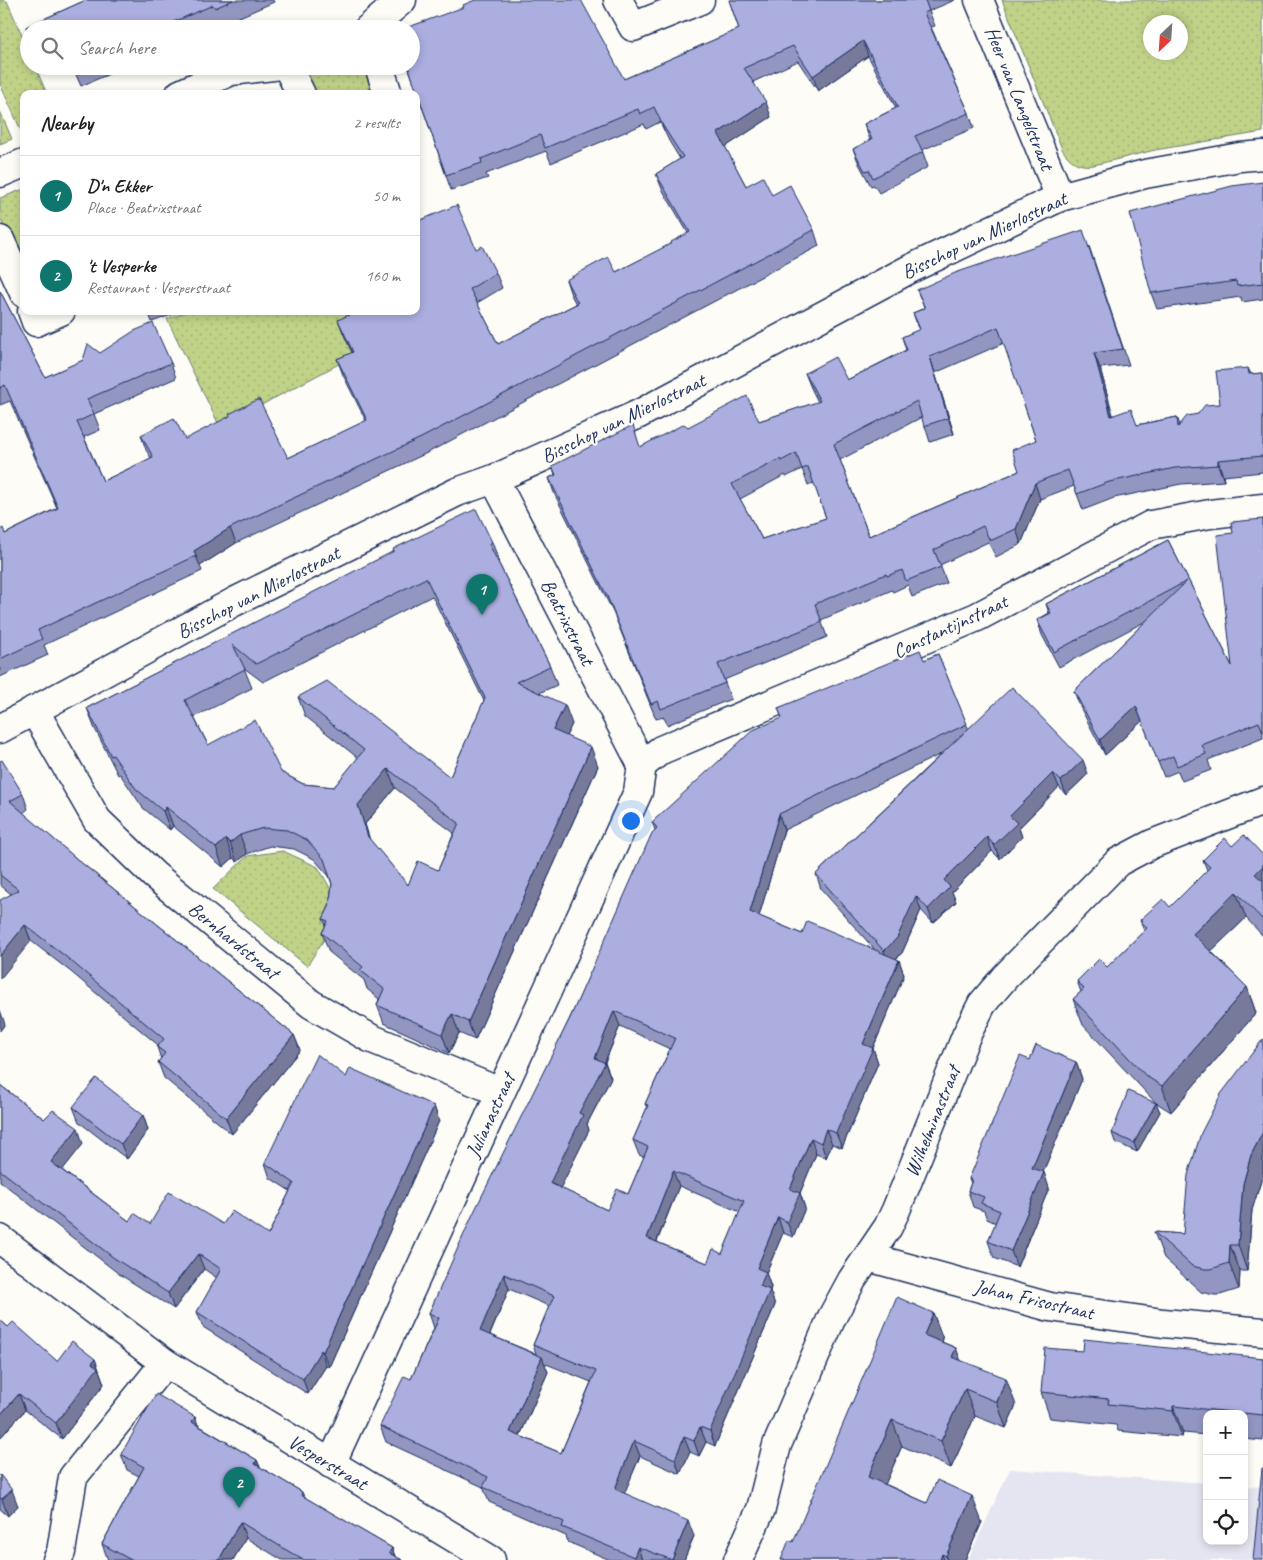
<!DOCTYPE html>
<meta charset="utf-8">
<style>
body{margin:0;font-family:Caveat,sans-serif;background:#f6f6f6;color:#202124}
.controls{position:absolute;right:15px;bottom:15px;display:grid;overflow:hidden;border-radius:10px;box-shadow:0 2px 8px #0003}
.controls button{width:45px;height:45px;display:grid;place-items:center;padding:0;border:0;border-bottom:1px solid #e0e0e0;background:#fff;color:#202124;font:25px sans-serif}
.compass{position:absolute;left:1143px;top:15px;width:45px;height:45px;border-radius:50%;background:#fff;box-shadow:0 2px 8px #0003;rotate:205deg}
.you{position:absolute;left:630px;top:820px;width:18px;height:18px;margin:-12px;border:4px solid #fff;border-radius:50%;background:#1a73e8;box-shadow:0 0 0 8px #1a73e833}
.badge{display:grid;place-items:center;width:32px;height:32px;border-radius:50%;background:#0f766e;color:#fff;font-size:16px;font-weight:700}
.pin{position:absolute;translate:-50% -41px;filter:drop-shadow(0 1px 2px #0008)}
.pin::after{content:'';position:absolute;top:26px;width:18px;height:15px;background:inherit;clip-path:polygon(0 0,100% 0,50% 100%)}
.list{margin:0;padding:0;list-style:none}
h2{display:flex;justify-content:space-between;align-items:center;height:65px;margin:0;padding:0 20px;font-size:21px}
h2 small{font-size:16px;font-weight:400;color:#757577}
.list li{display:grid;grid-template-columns:32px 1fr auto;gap:15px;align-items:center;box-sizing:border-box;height:80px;padding:0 20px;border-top:1px solid #e0e0e0}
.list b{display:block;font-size:19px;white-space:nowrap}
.list p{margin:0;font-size:16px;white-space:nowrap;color:#757577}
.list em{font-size:16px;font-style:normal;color:#757577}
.icon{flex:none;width:28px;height:28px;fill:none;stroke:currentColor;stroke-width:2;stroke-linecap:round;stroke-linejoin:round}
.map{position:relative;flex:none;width:1263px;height:1560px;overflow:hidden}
.search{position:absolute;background:#fff;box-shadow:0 2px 8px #0003;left:20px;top:20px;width:400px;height:55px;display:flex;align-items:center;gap:12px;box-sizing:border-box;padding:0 18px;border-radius:28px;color:#757577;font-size:19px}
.panel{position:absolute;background:#fff;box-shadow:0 2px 8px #0003;left:20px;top:90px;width:400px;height:225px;border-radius:10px}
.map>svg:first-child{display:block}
</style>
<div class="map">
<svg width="1263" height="1560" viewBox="0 0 1263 1560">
<defs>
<pattern id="grass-dots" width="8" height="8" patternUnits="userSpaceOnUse" patternTransform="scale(1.25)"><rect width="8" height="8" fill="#bfd287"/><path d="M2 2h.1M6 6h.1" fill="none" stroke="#a4b577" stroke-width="1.8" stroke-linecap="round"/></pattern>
</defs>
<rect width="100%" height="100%" fill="#fdfcf7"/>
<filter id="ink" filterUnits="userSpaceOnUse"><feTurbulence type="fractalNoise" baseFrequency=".02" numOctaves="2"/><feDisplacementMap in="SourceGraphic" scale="10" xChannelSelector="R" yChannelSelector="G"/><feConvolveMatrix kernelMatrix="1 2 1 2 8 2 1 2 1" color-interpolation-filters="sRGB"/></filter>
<g filter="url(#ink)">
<polygon fill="#e4e5f0" points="1010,1469 1207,1483 1207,1541 1244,1541 1244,1486 1263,1487 1263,1560 968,1560"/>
<g fill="url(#grass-dots)" stroke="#6d8072" fill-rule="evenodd">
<polygon points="0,0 7,1 29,51 29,66 35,66 47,94 24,94 24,137 0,84"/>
<path d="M1002 0H1263V132L1155 150 1094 165C1079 167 1070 162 1062 149ZM1150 22H1180V52H1150Z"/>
<polygon points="309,66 364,66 374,94 314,94 302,69"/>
<polygon points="0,111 12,139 0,144"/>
<polygon points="24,189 24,271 0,218 0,198"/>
<polygon points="189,311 349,311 367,349 220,427 167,319"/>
<polygon points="283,851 318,867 336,898 332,927 307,966 213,889 247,856"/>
</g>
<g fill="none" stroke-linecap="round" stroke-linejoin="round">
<g stroke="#1b2f5e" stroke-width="31">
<g id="minor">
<polyline points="618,0 633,27 700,0"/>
<polyline points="979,0 1060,197"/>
<polyline points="368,29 402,0"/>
<polyline points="287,66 301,94"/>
<polyline points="379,66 388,94"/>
<polyline points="180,94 231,71 273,66"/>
<polyline points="0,173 24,163"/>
<polyline points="0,240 24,293"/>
<polyline points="32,311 36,322 61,311"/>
<polyline points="494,479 642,765"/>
<polyline points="34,710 97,820 154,875 311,1004 370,1038 500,1092"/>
<polyline points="0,729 234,602 457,492 494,479 639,414 908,270 1060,197 1145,174 1240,157 1263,155"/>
<polyline points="642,765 661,750 977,617 1151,525 1210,514 1263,508"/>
<polyline points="0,1239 165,1363 491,1560"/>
<polyline points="868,1257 1050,1307 1163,1323 1263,1332"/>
<path d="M331 1464C433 1239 536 1016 638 792L642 765"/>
<polyline points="57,1560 61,1552 73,1477 165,1363"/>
<polyline points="738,1560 761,1509 777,1445 832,1317 852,1280 888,1227 896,1210 966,1036 982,1004 1005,977 1118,862 1152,844 1263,801"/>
</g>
</g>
<use href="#minor" stroke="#fdfcf7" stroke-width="28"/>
</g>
<g fill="#9396c0" stroke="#1b2f5e" fill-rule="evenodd">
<polygon points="86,0 273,0 274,2 221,25 220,22 205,29 29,29 29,34 26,27"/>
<polygon points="729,0 955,0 929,11 935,26 931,27 969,113 974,128 922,150 928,167 879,193 874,185 871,186 859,164 853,149 870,140 864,124 896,108 868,56 818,91 798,61 753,82 771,117 725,147 746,186 772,195 814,230 819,246 429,452 236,543 200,566 202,571 44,645 48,655 0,677 0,530 5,534 57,508 10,401 0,405 0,291 45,377 100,353 171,363 176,378 94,414 100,430 84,437 103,481 151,458 146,450 141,435 185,439 288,458 366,421 343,375 337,359 352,353 344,335 338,320 416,311 476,249 496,273 502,288 477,303 498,344 576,304 571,295 566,280 616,272 672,244 688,233 662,189 656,174 680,159 669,141 660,122 646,129 644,124 551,163 546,151 486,174 488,178 451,190 408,66 624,79 739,29"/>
<polygon points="42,66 58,66 45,72"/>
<polygon points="72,66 128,66 81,86"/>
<polygon points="1263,182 1263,299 1242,302 1241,297 1157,309 1151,293"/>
<path d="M1089 246 1129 365 1100 368 1113 415 1137 425 1177 417 1180 425 1198 414 1220 404 1248 368 1251 374 1263 373V472L1223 476 1224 481 1181 484 1114 498 1083 510 1074 486 1040 499 1021 544 996 557 988 542 940 565 947 583 912 597 908 585 893 592 892 590 821 620 827 637 724 680 731 699 667 725 664 717 656 719 613 612 554 493 549 478 555 475 552 466 640 447 688 427 759 421 818 402 811 388 805 373 847 380 906 350 902 337 919 330 913 313 924 308 917 290ZM1004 343 1036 440 1019 471 869 536 840 460 922 417 930 442 954 434 935 373ZM802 469 808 485 814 483 826 518 762 539 740 499 785 475 786 477Z"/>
<polygon points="148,311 182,311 152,322"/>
<polygon points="1263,519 1263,738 1208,760 1211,770 1182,781 1178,771 1164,777 1142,721 1105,755 1080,707 1074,691 1146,621 1059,667 1042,635 1037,620 1049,613 1046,604 1168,540 1232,666 1233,533"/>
<path d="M492 542 499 561 498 562 550 666 557 685 539 693 572 724 566 736 598 766 475 1040 459 1033 449 1053 384 1023 377 1005 379 999 367 989 364 980 329 952 322 933 326 925 323 919 329 907 332 884 329 876 314 859 294 849 270 846 247 854 237 862 233 858 223 867 173 826 170 830 143 808 120 774 118 775 94 727 87 708 394 552ZM432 596 484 701 450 777 298 697 305 716 358 758 334 787 303 784 281 772 208 745 194 717 252 688 244 668 263 682ZM395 788 454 833 438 870 408 885 369 839 365 824Z"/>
<path d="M938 654 968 728 1088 774 1066 795 1059 787 1019 828 1022 837 1000 859 992 851 952 892 956 902 933 923 921 910 902 953 896 959 899 960 904 975 873 1048 878 1063 842 1148 832 1144 826 1158 816 1154 800 1193 805 1208 793 1237 783 1233 766 1273 771 1287 770 1291 775 1305 715 1446 706 1442 699 1456 690 1452 680 1474 640 1456 624 1493 694 1536 684 1560H610L568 1542 566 1536 489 1502 483 1487 386 1442 380 1426 411 1379 434 1328 429 1313 570 1018 655 830 652 822 782 718 778 708 924 660ZM941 754 816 874 821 889 875 950 802 934 759 916 784 830ZM620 1026 670 1049 645 1104 647 1108 633 1140 639 1155 644 1157 628 1194 607 1210 560 1188 589 1130 587 1124 611 1078 605 1062ZM679 1186 740 1212 722 1254 707 1263 657 1242ZM509 1289 549 1306 533 1345 536 1354 490 1335ZM544 1363 591 1382 561 1453 520 1436 548 1372Z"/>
<polygon points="0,761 23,794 28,809 23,813 78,860 294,1035 300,1050 232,1134 164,1078 158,1062 161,1059 157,1047 158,1045 71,972 31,941 11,894 0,885"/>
<polygon points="1232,846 1263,855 1263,936 1246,918 1211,951 1247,987 1256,1013 1171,1112 1155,1102 1083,1025 1073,999 1081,992 1077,981 1107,967 1144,931 1140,920 1170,907 1207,870 1203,860"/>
<polygon points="1263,1039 1263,1176 1261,1181 1252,1210 1247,1271 1240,1271 1239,1289 1220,1295 1214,1295 1201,1292 1164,1258 1154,1232 1183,1234"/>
<polygon points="1030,1060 1076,1062 1082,1079 1043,1172 1049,1188 1017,1267 994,1258 988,1241 996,1223 987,1219 984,1211 973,1207 968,1191 971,1183 969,1179"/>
<polygon points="346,1077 434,1106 439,1121 329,1367 326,1366 308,1394 203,1327 197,1312 217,1278 204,1269 174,1309 119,1274 0,1181 0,1085 44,1119 83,1144 62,1170 129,1221 150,1224 223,1224 268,1235 290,1191 270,1178 265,1163"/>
<polygon points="1156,1103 1160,1112 1137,1152 1115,1142 1112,1133"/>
<polygon points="73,1107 143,1115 148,1130 127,1159 79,1122"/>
<polygon points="933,1313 943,1339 942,1342 956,1348 960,1360 1016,1405 1006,1428 975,1416 951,1468 902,1446 885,1484 927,1503 982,1522 965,1560 781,1560 793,1542"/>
<polygon points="0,1320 8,1327 57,1361 95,1359 104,1384 62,1439 25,1410 0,1438"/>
<polygon points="1083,1351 1263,1358 1263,1441 1244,1439 1244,1414 1207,1414 1207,1435 1183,1433 1182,1437 1118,1431 1116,1425 1050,1418 1041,1392"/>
<polygon points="195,1417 198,1425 257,1460 260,1467 302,1492 304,1497 392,1548 395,1556 402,1560 282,1560 246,1538 233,1560 108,1560 102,1544 139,1476 127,1470 121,1454"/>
<polygon points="0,1475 18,1506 8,1516 0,1509"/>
</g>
<g fill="#787a9c" stroke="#1b2f5e">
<polygon points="863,41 868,56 818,91 813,76"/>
<polygon points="766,102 771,117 724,148 718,133"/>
<polygon points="1094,353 1100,368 1117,431 1111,416"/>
<polygon points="930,357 935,373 954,434 948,418"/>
<polygon points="1218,460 1223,476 1224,481 1218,465"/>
<polygon points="1035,483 1040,499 1021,544 1016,529"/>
<polygon points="230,528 236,543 200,566 194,551"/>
<polygon points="565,705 572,724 560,749 553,730"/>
<polygon points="1136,706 1142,721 1105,755 1100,740"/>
<polygon points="591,747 598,766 475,1040 468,1022"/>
<polygon points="1083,760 1088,774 1066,795 1061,781"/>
<polygon points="388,769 395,788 365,824 375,856 368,837 358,805"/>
<polygon points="1053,773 1059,787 1019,828 1022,837 1000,859 994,845 1010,816"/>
<polygon points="166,807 173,826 170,830 163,811"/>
<polygon points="779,814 784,830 756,927 750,912"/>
<polygon points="240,835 247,854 237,862 230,843"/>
<polygon points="987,837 992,851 952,892 956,902 933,923 928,909 944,880"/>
<polygon points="226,839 233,858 223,867 216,848"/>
<polygon points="1263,866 1263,895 1255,874"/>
<polygon points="1236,892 1246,918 1202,960 1193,934"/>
<polygon points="916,896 921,910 902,953 889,965 884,951"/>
<polygon points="25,925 31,941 0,979 0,956"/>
<polygon points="899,960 904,975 873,1048 878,1063 842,1148 836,1133 863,1044"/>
<polygon points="1247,987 1256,1013 1171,1112 1162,1086"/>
<polygon points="0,1010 5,1024 0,1031"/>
<polygon points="614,1011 620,1026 603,1066 605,1063 611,1078 587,1124 589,1130 555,1199 550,1183 579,1113 595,1058"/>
<polygon points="452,1014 459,1033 449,1053 442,1034"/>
<polygon points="294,1035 300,1050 232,1134 226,1118"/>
<polygon points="1076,1062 1082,1079 1038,1184 1032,1168"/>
<polygon points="1156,1103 1160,1112 1137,1152 1134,1143"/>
<polygon points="434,1106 439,1121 329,1367 323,1352"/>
<polygon points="143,1115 148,1130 127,1159 121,1144"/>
<polygon points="78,1128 83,1144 57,1177 51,1162"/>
<polygon points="826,1129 832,1144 826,1158 821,1143"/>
<polygon points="1263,1132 1263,1176 1261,1181 1252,1210 1247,1271 1238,1245 1243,1184 1251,1155"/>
<polygon points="811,1138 816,1154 800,1193 805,1208 793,1237 787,1222 790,1189"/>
<polygon points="673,1171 679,1186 652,1253 647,1238"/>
<polygon points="1044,1172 1049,1188 1017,1267 1011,1251"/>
<polygon points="778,1217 783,1233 766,1273 771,1287 770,1291 775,1305 715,1446 710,1431 760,1286 757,1268"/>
<polygon points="1230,1245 1240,1271 1239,1289 1229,1263"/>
<polygon points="198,1254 204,1269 174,1309 168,1293"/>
<polygon points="504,1274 509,1289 485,1346 480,1331"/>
<polygon points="933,1313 943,1339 934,1361 924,1335"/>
<polygon points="956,1348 966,1374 952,1357"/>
<polygon points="321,1350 326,1366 308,1394 303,1379"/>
<polygon points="542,1357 548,1372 515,1447 510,1432"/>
<polygon points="95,1359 104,1384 62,1439 56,1423"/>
<polygon points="1006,1378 1016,1405 1006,1428 997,1402"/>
<polygon points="965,1389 975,1416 951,1468 941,1441"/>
<polygon points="19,1394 25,1410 0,1438 0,1415"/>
<polygon points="1173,1406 1183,1433 1182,1437 1173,1411"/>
<polygon points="195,1417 201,1432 192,1422"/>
<polygon points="892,1420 902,1446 877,1503 868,1477"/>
<polygon points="700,1427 706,1442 699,1456 694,1441"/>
<polygon points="684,1437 690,1452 680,1474 675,1459"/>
<polygon points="634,1441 640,1456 620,1504 615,1489"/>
<polygon points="257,1460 263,1476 255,1464"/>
<polygon points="12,1490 18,1506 8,1516 2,1499"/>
<polygon points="972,1496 982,1522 965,1560 947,1560 946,1556"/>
<polygon points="688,1521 694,1536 684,1560 672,1560"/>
<polygon points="240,1522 246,1538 233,1560 219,1560"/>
<polygon points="638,1547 642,1560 635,1560 634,1557"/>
<polygon points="392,1548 396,1560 389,1553"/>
<polygon points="942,1554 944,1560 940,1560"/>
</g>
<g fill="#abaedf" stroke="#1b2f5e" fill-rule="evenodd">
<polygon points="86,0 233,0 215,8 213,5 164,26 165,29 29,29 29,33 26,27"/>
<polygon points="475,0 581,0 624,79 739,29 729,0 925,0 929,11 924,13 969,113 915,136 923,152 873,178 869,170 865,171 853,149 872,139 864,124 898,107 863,41 813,76 793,46 744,68 766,102 718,133 746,186 763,177 772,195 790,185 814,230 423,437 230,528 194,551 196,556 38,630 42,639 0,659 0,530 3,528 5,534 58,508 5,385 0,388 0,291 45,377 83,360 88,344 100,353 134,331 153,323 171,363 87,399 94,414 77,422 103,481 153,457 141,435 174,418 185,439 230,416 229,414 259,399 288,458 367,420 337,359 353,352 338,320 357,311 416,311 416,222 457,205 476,249 482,246 496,273 470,289 498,344 578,303 566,280 608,257 616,272 672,243 671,242 690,232 656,174 683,157 663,126 654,107 640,114 638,109 545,148 540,135 481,159 482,163 446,175 408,66 411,66 411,29 403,29 464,7 463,5"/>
<polygon points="74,66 82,66 75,69"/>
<polygon points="258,91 259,94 253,94"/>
<polygon points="1263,182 1263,283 1237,286 1236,281 1151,293 1130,213 1232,186"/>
<path d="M1083 230 1123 349 1094 353 1111 416 1131 409 1137 425 1177 417 1178 427 1187 416 1198 414 1205 405 1220 404 1216 371 1248 368 1249 374 1263 373V456L1218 460V465L1175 468 1109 482 1077 494 1068 470 1035 483 1016 529 990 541 983 526 934 550 941 567 906 581 902 570 887 576 886 574 815 604 822 622 718 664 725 683 661 709 658 701 651 704 607 596 549 478 556 475 552 466 633 425 640 447 684 424 688 427 747 396 759 421 820 401 805 373 835 357 847 380 907 350 902 337 920 329 913 313 925 308 917 290 955 273ZM998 327 1036 440 1012 450 1019 471 869 536 834 444 917 401 924 426 948 418 930 357ZM796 453 802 469 808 467 826 518 762 539 732 484 780 459 781 461Z"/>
<path d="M476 509 492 542 489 544 550 666 516 682 565 705 553 730 591 747 468 1022 452 1014 442 1034 377 1005 384 989 360 970 363 967 322 933 328 921 323 919 329 907 332 884 324 859 307 840 287 830 263 828 240 835 230 843 226 839 216 848 166 807 163 811 136 789 113 755 111 756 87 708 394 551 393 549ZM426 578 485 698 450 777 327 681 298 697 364 750 334 787 303 784 281 772 255 720 208 745 185 700 245 669 233 645 256 664ZM388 769 459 823 438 870 418 861 408 885 368 837 358 805Z"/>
<polygon points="1263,519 1263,732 1259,722 1202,745 1206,754 1177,766 1173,756 1158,762 1136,706 1100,740 1074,691 1187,581 1054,652 1037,620 1051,613 1046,604 1168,540 1232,666 1217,535 1233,533 1231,522"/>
<path d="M920 650 924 660 938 654 967 724 779 814 750 912 802 934 807 921 899 960 863 1044 873 1048 836 1133 826 1129 821 1143 811 1138 790 1189 800 1193 787 1222 778 1217 757 1268 766 1272 760 1286 770 1290 710 1431 700 1427 694 1441 684 1437 675 1459 634 1441 615 1489 688 1521 672 1560 638 1547 634 1557 562 1527 564 1522 483 1487 488 1477 380 1426 404 1376 411 1379 439 1318 429 1313 472 1216 570 1018 652 833 657 828 652 822 753 730 782 718 778 708ZM614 1011 675 1038 645 1104 648 1105 633 1140 648 1147 628 1194 617 1189 607 1210 550 1183 583 1115 579 1113 605 1063 595 1058ZM673 1171 744 1201 722 1254 713 1249 707 1263 647 1238ZM504 1274 554 1296 533 1345 596 1371 561 1453 510 1432 542 1357 480 1331Z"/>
<polygon points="1012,687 1083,760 1061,781 1053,773 1010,816 1017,823 994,845 987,837 944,880 950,887 928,909 916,896 897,938 884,951 816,874"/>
<polygon points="2,760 23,794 10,801 78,860 294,1035 226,1118 158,1062 165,1053 157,1047 164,1039 65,956 25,925 0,956 0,900 19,890 0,875 0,761"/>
<polygon points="1244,835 1263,855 1263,866 1255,874 1263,881 1263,920 1236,892 1193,934 1247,987 1162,1086 1146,1076 1073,999 1084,989 1077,981 1099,959 1107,967 1147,928 1140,920 1163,899 1170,907 1210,867 1203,860 1225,838 1232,846"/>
<polygon points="1263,1039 1263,1132 1251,1155 1243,1184 1238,1245 1230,1245 1229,1263 1211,1269 1205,1269 1192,1266 1154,1232 1183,1234 1188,1175 1201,1133 1221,1094"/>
<polygon points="1036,1045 1076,1062 1032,1168 1044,1172 1011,1251 988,1241 1000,1211 981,1203 984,1197 968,1191 972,1180 969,1179 1020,1056 1030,1060"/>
<polygon points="317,1054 346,1077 350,1068 434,1106 323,1352 321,1350 303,1379 197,1312 221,1269 198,1254 168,1293 114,1258 0,1170 0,1085 44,1119 53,1110 78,1128 51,1162 129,1221 134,1213 150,1224 169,1192 223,1224 232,1211 268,1235 294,1183 265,1163"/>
<polygon points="96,1078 143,1115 121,1144 73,1107"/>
<polygon points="1128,1091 1156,1103 1134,1143 1112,1133"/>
<polygon points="897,1297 933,1313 924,1335 956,1348 952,1357 1006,1378 997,1402 965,1389 941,1441 892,1420 868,1477 927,1503 937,1480 972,1496 946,1556 942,1554 940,1560 781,1560 789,1540 793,1542"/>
<polygon points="0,1320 8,1327 13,1322 57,1361 72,1341 95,1359 92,1363 98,1368 56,1423 19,1394 0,1415"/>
<polygon points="1084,1339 1263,1358 1263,1415 1173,1406 1173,1411 1108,1404 1109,1399 1041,1392 1045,1348 1083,1351"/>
<polygon points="156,1394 195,1417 192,1422 257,1460 255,1464 302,1492 301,1495 392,1548 389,1553 402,1560 303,1560 240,1522 219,1560 131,1560 102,1544 144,1467 121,1454"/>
<polygon points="1262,1468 1263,1468 1263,1560 1253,1560"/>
<polygon points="0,1475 12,1490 2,1499 0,1498"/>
</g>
</g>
<g text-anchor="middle" stroke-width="4.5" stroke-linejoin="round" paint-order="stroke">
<g font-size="20" fill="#1b2f5e" stroke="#fdfcf7">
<text transform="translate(1020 98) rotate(68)" y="7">Heer van Langelstraat</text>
<text transform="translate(984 235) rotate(-25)" y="7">Bisschop van Mierlostraat</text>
<text transform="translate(623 418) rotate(-26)" y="7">Bisschop van Mierlostraat</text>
<text transform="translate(258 592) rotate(-27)" y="7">Bisschop van Mierlostraat</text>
<text transform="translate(568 622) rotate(63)" y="7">Beatrixstraat</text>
<text transform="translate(950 626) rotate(-25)" y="7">Constantijnstraat</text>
<text transform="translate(234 940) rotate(39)" y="7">Bernhardstraat</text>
<text transform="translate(490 1115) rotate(-65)" y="7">Julianastraat</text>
<text transform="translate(932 1121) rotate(-68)" y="7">Wilhelminastraat</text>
<text transform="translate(1034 1299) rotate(13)" y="7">Johan Frisostraat</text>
<text transform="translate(328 1462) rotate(31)" y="7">Vesperstraat</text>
</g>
</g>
</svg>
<div class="controls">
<button>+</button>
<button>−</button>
<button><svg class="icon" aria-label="locate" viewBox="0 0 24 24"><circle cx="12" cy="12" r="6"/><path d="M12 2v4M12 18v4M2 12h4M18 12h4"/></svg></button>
</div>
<svg class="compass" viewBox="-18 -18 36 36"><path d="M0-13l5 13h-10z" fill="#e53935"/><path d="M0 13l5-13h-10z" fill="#757577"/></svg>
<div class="you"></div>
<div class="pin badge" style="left:482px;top:615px">1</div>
<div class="pin badge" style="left:239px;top:1508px">2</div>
<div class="search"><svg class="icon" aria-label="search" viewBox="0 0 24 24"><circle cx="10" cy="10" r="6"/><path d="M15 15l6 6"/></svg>Search here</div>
<section class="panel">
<h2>Nearby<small>2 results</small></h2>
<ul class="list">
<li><span class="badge">1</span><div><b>D'n Ekker</b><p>Place · Beatrixstraat</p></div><em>50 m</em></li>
<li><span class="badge">2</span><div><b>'t Vesperke</b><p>Restaurant · Vesperstraat</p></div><em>160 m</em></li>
</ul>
</section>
</div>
